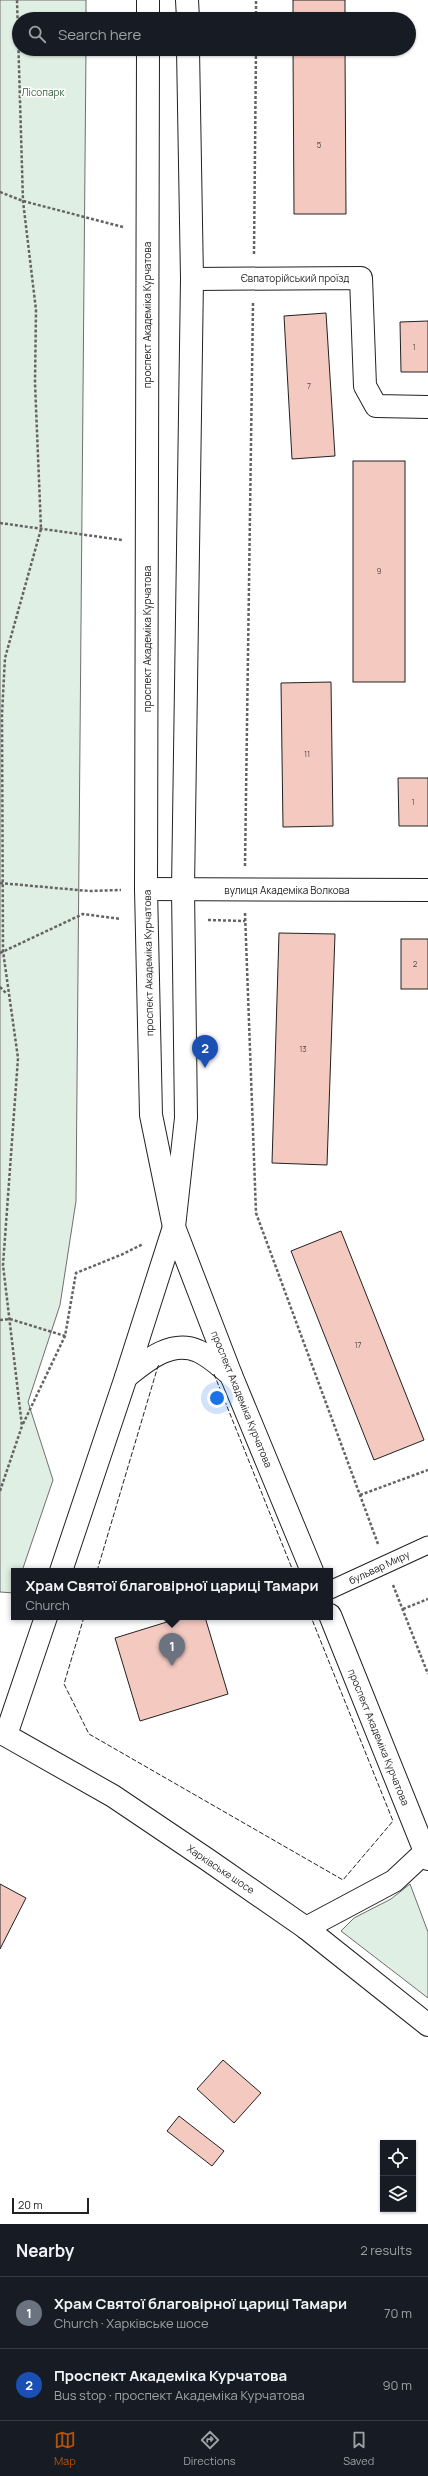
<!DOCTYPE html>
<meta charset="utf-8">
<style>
body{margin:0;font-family:Manrope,sans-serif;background:#242831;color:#f1f3f6}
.controls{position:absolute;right:12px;bottom:12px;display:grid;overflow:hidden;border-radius:0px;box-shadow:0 1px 3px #0004}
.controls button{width:36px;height:36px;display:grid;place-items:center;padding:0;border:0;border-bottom:1px solid #363941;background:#171b24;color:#f1f3f6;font:20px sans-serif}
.scale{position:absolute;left:12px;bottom:10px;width:77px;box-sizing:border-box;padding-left:4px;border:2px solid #222;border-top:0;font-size:11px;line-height:14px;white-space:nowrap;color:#222;-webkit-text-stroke:3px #fff;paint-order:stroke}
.you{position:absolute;left:217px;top:1398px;width:14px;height:14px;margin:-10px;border:3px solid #fff;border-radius:50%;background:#1a73e8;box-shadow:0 0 0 6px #1a73e833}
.badge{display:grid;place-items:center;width:26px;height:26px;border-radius:50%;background:#b45309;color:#fff;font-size:13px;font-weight:700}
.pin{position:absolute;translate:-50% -33px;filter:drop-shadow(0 1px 2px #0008)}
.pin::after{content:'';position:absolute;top:21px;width:14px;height:12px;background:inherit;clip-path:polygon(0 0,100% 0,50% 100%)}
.popup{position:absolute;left:11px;top:1568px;width:322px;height:52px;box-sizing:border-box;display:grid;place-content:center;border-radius:0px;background:#171b24;filter:drop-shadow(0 1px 3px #0005);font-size:13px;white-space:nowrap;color:#9ea1a6}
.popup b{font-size:15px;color:#f1f3f6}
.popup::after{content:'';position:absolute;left:50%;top:100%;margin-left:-8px;border:8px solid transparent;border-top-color:#171b24}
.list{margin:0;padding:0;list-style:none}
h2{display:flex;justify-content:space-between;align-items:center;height:52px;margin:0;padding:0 16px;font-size:17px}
h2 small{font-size:13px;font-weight:400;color:#9ea1a6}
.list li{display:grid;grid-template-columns:26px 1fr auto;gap:12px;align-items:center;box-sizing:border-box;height:72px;padding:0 16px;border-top:1px solid #363941}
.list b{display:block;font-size:15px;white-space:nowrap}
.list p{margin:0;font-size:13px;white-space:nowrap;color:#9ea1a6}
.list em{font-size:13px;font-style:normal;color:#9ea1a6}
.icon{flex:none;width:22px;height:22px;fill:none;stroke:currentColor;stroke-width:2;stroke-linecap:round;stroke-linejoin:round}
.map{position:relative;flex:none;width:428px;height:2224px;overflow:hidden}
.search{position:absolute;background:#171b24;box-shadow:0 1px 3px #0004;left:12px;right:12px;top:12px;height:44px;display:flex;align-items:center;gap:10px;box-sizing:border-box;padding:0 14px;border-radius:22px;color:#9ea1a6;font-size:15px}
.sheet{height:196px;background:#171b24}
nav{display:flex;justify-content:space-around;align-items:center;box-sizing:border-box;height:56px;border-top:1px solid #363941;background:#171b24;font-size:11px;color:#9ea1a6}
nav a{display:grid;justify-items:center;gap:2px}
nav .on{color:#b45309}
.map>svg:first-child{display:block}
</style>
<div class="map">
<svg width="428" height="2224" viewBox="0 0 428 2224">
<rect width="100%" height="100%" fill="#fff"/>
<g fill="#e0efe3" stroke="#6f6f6f">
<polygon points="0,0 86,0 86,19 19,19 19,49 86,49 76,1201 60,1305 28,1402 53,1480 22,1571 14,1571 14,1593 0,1592"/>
<polygon points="410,1884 428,1932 428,1998 341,1931 354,1918 391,1899"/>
</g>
<g fill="#f3c9c0" stroke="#222">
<rect x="293" y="0" width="52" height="19"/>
<polygon points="293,49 345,49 346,214 294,214"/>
<polygon points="326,313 335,456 292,459 284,316"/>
<polygon points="428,321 428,372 401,372 400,322"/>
<rect x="353" y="461" width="52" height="221"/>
<polygon points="331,682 333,826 283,827 281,683"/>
<polygon points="398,778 428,778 428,826 399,826"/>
<polygon points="279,933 335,934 327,1165 272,1163"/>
<rect x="401" y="939" width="27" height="50"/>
<polygon points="341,1231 424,1440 374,1460 291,1251"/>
<polygon points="183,1617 205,1617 228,1694 140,1721 115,1638"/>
<polygon points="0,1884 26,1898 0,1949"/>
<polygon points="223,2060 261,2093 234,2123 197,2089"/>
<polygon points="179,2116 224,2151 212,2166 167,2131"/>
</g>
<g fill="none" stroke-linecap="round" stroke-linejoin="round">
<g stroke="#222" stroke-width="19">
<polyline id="pedestrian" points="330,1590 428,1545"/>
</g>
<g stroke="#222" stroke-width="24">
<g id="minor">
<polyline points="192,279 361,278 365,386 376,406 428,407"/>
<polyline points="146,889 428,890"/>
</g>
</g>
<g stroke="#222" stroke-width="24">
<g id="tertiary">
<polyline points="187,0 188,19"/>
<polyline points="148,19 148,0"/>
<polyline points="148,49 146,889 151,1115 174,1227 231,1375 312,1571"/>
<path d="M126 1377C146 1361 171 1339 198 1351 210 1356 221 1367 231 1375"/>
<polyline points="61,1571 126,1377 174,1227 186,1118 183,889 192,279 188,49"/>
<polyline points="330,1615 428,1859"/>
<polyline points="6,1735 46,1617"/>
</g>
</g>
<g stroke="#222" stroke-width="24">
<g id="primary">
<polyline points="0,1732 113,1796 208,1860 306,1928 428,2025"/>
<polyline points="306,1928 394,1881 425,1852"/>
</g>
</g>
<g stroke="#646464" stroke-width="2.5" stroke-dasharray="3 2" stroke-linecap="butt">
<polyline points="256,19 256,0"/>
<polyline points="0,192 23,201 123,227"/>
<polyline points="254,254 256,49"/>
<polyline points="0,523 122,540"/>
<polyline points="245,866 253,303"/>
<polyline points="0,883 89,891 121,890"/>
<polyline points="245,913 256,1213 378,1544"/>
<polyline points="208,920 245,921"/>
<polyline points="0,953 83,914 121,919"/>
<polyline points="0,987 7,994"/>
<polyline points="0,1320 10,1319 65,1336"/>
<polyline points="23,1424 65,1336 76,1273 123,1254 143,1244"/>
<polyline points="0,1491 22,1426 3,1265 18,1058 3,951 2,714 5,658 41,529 35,383 36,310 23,201 17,0"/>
<polyline points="360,1495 428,1470"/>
<polyline points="393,1585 428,1674"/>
<polyline points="403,1609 428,1599"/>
</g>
<use href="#pedestrian" stroke="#fff" stroke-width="17"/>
<use href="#minor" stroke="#fff" stroke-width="22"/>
<use href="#tertiary" stroke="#fff" stroke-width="22"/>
<use href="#primary" stroke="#fff" stroke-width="22"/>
<g stroke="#222" stroke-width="1" stroke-dasharray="5 2" stroke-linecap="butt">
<polyline points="214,1374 293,1571"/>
<polyline points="97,1571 158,1366 160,1365"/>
<polyline points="84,1617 64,1684 89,1734 343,1880 393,1821 311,1617"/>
</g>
</g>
<g text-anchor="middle" stroke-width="3" stroke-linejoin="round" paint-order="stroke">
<g font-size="8" fill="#564c4a">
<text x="319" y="148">5</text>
<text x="414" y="350">1</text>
<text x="309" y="389">7</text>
<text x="379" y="574">9</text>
<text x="307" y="757">11</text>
<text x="413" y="805">1</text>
<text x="415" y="967">2</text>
<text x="303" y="1052">13</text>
<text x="358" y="1348">17</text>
</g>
<g font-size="10" fill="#2f5e38" stroke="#fff">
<text x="43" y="96">Лісопарк</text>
</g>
<g font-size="10" fill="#222" stroke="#fff">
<text x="295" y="282">Євпаторійський проїзд</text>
<text transform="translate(147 315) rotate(-90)" y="4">проспект Академіка Курчатова</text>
<text transform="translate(147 639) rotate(-90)" y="4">проспект Академіка Курчатова</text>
<text x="287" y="894">вулиця Академіка Волкова</text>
<text transform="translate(148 963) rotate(-91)" y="4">проспект Академіка Курчатова</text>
<text transform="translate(242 1399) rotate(68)" y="4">проспект Академіка Курчатова</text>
<text transform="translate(379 1567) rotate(-25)" y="4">бульвар Миру</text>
<text transform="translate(379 1737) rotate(68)" y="4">проспект Академіка Курчатова</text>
<text transform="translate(221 1869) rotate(34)" y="4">Харківське шосе</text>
</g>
</g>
</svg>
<div class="controls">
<button><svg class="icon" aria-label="locate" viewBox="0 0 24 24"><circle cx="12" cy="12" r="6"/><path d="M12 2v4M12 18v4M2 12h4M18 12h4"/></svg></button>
<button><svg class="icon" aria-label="layers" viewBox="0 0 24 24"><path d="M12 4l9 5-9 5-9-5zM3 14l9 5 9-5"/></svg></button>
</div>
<div class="scale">20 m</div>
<div class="you"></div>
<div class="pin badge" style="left:172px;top:1666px;background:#6b7280">1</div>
<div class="popup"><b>Храм Святої благовірної цариці Тамари</b>Church</div>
<div class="pin badge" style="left:205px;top:1068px;background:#1a4fb4">2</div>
<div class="search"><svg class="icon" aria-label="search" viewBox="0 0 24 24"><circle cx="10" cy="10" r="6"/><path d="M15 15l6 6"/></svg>Search here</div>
</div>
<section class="sheet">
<h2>Nearby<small>2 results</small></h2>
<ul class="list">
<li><span class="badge" style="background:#6b7280">1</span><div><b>Храм Святої благовірної цариці Тамари</b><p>Church · Харківське шосе</p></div><em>70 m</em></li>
<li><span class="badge" style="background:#1a4fb4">2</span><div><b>Проспект Академіка Курчатова</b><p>Bus stop · проспект Академіка Курчатова</p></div><em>90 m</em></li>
</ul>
</section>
<nav>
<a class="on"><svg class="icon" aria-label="map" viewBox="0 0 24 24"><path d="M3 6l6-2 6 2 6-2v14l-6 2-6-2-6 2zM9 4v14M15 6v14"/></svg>Map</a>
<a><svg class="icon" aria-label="directions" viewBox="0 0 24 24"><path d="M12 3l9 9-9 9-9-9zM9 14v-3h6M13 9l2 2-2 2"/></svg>Directions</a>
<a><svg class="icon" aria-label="saved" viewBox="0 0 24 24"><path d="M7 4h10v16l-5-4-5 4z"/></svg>Saved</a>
</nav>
